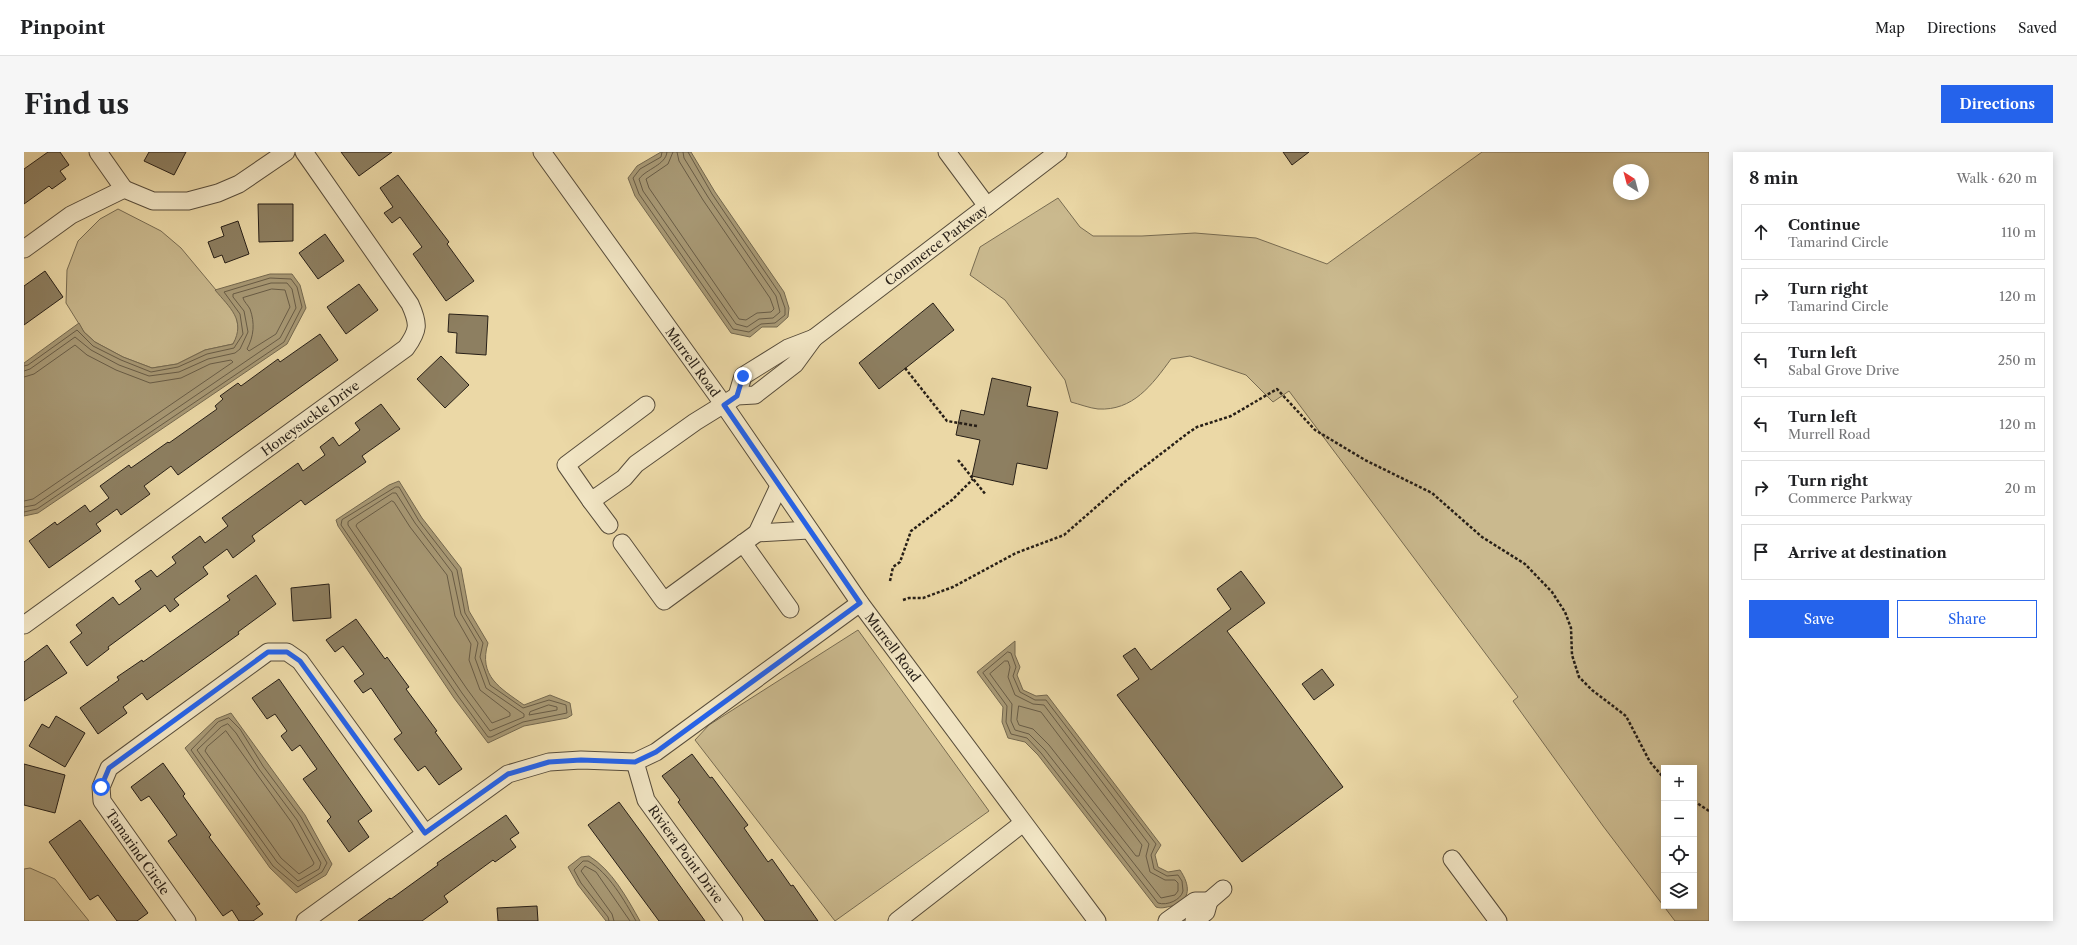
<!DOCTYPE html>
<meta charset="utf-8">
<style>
body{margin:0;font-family:"Libre Caslon Text",serif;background:#f6f6f6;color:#202124}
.controls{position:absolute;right:12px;bottom:12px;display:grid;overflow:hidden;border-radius:0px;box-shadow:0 2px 10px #0003}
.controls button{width:36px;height:36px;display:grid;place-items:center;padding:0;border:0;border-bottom:1px solid #e0e0e0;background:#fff;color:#202124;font:20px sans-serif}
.compass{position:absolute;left:1589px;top:12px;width:36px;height:36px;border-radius:50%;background:#fff;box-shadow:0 2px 10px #0003;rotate:324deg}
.stop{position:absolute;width:12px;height:12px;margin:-9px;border:3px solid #2563eb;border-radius:50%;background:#fff}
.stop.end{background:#2563eb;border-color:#fff;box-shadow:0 1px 4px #0008}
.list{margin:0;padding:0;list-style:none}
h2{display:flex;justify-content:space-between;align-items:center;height:52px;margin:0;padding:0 16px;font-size:17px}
h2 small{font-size:13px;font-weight:400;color:#757577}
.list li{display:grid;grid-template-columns:26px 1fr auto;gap:12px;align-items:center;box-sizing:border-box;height:56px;margin:0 8px 8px;padding:0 8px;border:1px solid #e0e0e0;border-radius:0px}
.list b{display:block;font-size:15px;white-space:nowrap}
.list p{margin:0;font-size:13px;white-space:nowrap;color:#757577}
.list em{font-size:13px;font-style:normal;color:#757577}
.actions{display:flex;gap:8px;padding:12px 16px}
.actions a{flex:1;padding:9px 0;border:1px solid #2563eb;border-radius:0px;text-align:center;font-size:14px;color:#2563eb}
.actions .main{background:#2563eb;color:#fff}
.icon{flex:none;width:22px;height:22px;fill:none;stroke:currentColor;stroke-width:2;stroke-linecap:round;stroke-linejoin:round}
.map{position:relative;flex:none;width:1685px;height:769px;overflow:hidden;border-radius:0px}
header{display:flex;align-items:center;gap:24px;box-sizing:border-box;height:56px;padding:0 20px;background:#fff;border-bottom:1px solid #e0e0e0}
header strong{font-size:19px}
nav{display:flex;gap:22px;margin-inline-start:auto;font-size:14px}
.intro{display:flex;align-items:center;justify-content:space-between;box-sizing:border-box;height:96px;padding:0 24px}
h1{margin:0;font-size:28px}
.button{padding:10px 18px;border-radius:0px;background:#2563eb;color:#fff;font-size:14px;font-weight:700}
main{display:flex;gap:24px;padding:0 24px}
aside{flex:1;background:#fff;border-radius:0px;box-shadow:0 2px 10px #0003}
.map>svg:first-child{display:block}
</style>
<header>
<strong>Pinpoint</strong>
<nav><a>Map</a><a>Directions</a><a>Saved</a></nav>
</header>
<div class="intro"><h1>Find us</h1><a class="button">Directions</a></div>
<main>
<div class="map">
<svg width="1685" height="769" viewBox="0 0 1685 769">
<rect width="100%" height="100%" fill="#ebd8a6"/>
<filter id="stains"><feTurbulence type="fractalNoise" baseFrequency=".005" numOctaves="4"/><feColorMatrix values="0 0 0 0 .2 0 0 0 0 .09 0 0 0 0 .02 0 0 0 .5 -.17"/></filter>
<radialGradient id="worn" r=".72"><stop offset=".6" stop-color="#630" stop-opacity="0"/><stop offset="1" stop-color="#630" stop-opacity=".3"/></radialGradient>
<g fill="#cab98e" stroke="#786c52" fill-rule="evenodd">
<path d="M1458 0H1685V769H1651L1579 674 1489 549 1494 545 1265 239 1249 250 1222 223 1166 204 1147 207C1128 233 1109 259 1074 257 1065 256 1055 252 1047 250L1041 228 981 148 946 123 956 95 1034 46 1056 75 1069 84H1118L1171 81 1232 86 1303 112ZM1595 18H1619V42H1595ZM1640 616H1670V754H1640Z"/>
<polygon points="94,57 137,79 157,96 212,162 215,181 209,192 181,198 153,212 128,216 99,205 71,190 60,180 42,151 43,118 54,89 76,67"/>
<polygon points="834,478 965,659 811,769 671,588 685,573"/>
<polygon points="6,716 31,727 65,769 0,769 0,717"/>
</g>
<g fill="#a89975" stroke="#74684f">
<polygon points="637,0 667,0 691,40 760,140 765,156 764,165 753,175 738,175 726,185 707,181 611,44 604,26 613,14"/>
<path d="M246 122H268L276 133 282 156 263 192 14 361 0 364V211L55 171 60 180 71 190 99 205 128 216 153 212 181 198 209 192C222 168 206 156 191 138Z"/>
<path d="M375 329 398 366 437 416 445 459 464 491C454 524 476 536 500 553L526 543 546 551 548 563 543 566 500 574 464 591 430 546 314 374 312 368 365 333Z"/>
<path d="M991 489V503L996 515 993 523 999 538 1012 544 1023 543 1137 693 1131 703 1134 715 1144 720 1156 718C1166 733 1168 748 1148 754 1142 755 1138 757 1132 755L1014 603 1001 590 984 586 978 570 979 555 953 520Z"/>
<polygon points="207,561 281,663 308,712 302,723 272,741 246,716 161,596 192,567"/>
<path d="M565 704C588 718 603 746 616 769H582L554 733 544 715 557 705Z"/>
</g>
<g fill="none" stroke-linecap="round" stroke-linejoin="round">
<g stroke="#685c46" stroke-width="1">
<polyline points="638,0 637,5 616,17 609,26 615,42 709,177 725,180 737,172 751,171 761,163 761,156 756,142 688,42 664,0"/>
<path d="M643 0C642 13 622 17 615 27L619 39 712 172 723 175 735 167 749 166 756 160 752 144 684 45 660 6 659 0"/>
<polyline points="649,0 644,12 622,27 625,36 715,167 722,168 733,161 747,160 750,157 746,146 679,48 655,9 653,0"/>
<path d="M248 137 261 138 266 155 252 182 225 199 223 197C230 184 231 171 226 157 224 153 220 150 219 146Z"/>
<polyline points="0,214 4,213 53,178 69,194 97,208 127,220 154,215 183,202 210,196 219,182 216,162 200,140 246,126 267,127 273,135 278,155 260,190 13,357 0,360"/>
<polyline points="0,219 6,217 51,185 67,198 95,213 125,224 155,220 184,207 211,201 216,197 224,180 220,159 209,145 209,142 247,131 263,131 268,137 272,156 256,186 11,353 0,355"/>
<polyline points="0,225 10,222 51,193 63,203 92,218 126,231 157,226 186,212 207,208 209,210 9,347 0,349"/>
<polygon points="372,335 375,335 395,369 433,418 441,461 459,491 456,505 466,533 499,556 525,548 542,553 543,561 499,570 467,585 464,585 434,544 317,373 318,368"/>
<polygon points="369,341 372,341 391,371 428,420 437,462 454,491 451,506 462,536 500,562 500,565 466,579 438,541 324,373 324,370"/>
<polygon points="368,349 370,350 386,375 423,423 431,464 447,492 445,508 456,538 486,561 486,564 468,571 443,537 332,374 333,372"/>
<path d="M984 500 987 501 992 515 989 524 996 540 1011 548H1022L1132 692 1127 703 1130 717 1143 724 1154 723 1158 729 1159 739C1157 748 1143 754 1134 751L1017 601 1003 586 987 582 982 570 983 554 959 521Z"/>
<polygon points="981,509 984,509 986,515 984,525 991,543 1009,552 1020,553 1125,692 1122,704 1126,720 1141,728 1151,728 1154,731 1154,739 1151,743 1137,746 1021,598 1005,582 991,578 987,569 988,552 966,522"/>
<polygon points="525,553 533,555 533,558 505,563 506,560"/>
<polygon points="995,554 1017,560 1118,693 1115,704 1112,704 1025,593 1009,577 995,573 993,568"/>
<polygon points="205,566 216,577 239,614 277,665 303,711 298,720 274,735 249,714 167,598 194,570"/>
<polygon points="204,572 212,581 235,617 273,668 297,711 295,717 274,729 253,710 173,598 197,575"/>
<polygon points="202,579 268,671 290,711 289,713 275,722 257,706 181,599 183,595"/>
<path d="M585 769 584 765 557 731 550 718 559 709H564C585 721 600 748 612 769"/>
<polyline points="590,769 588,762 557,719 561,714 572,720 606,769"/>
</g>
</g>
<g fill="#8d7f61" stroke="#271f17">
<polygon points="24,0 36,0 45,13 36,19 42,27 28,37 25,34 0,52 0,17"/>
<polygon points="125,0 162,0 150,23 120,9"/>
<polygon points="317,0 368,0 335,24"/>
<polygon points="1259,0 1285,0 1268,13"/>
<polygon points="374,23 425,90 423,92 450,129 422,149 389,102 398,95 376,65 368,71 360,61 369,55 356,36"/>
<polygon points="234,52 269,52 269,89 235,90"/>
<polygon points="214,69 225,102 201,111 198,103 190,106 184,90 200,84 197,75"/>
<polygon points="301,82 320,109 294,127 275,101"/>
<polygon points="21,119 39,145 0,173 0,134"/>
<polygon points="335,132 354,158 322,182 303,155"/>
<polygon points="909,151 930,178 855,237 835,211"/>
<polygon points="425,162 464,164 462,203 432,201 433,181 424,180"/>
<polygon points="296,182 314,208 154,323 147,314 120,334 126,342 97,363 93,357 72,372 77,379 25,416 5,389 31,370 33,373 61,353 66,360 85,346 76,334 105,313 107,316 144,290 145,291 193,257 191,254 199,247 196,244 214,231 217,234 254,207 256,210"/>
<polygon points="417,204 445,233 421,256 393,227"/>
<polygon points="968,226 1007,235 1003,254 1034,260 1023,317 993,311 989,333 948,324 956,288 932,283 937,258 960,263"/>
<polygon points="357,252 376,277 338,304 342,310 281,353 277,348 228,384 231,389 209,406 203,397 179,415 184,422 150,447 155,453 146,460 141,453 84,495 85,497 63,514 46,490 58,481 52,473 89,445 95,453 117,437 111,429 127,418 133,425 152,411 148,405 176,384 181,391 204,374 198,366 274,311 279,319 301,303 296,295 309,285 315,294 336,278 331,271"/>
<polygon points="1217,419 1241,451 1203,479 1319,635 1218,710 1093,543 1115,527 1099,504 1111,496 1127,518 1207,457 1193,437"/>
<polygon points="232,423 252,452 214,480 215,482 123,548 118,541 99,555 103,561 74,582 56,556 95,528 93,525 118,508 119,510 206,448 203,444"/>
<polygon points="305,432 307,466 269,469 267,436"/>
<polygon points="332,467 361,507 363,505 385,535 382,537 413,579 411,580 438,617 415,633 401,614 394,619 370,587 378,581 347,536 339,541 330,529 340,522 319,494 311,500 302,488"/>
<polygon points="23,493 43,521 0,549 0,510"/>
<polygon points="1298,517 1310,533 1290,548 1278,532"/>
<polygon points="255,527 348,659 334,669 345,685 325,700 303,669 307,665 279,627 293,617 276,593 268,599 257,584 263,579 251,562 243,567 228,546"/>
<polygon points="32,564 61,581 41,615 5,594 18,572 25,576"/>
<polygon points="668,602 686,626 688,625 724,673 720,676 744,710 748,707 767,734 769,733 794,769 741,769 654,650 656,648 638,624"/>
<polygon points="139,611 161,642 159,644 187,683 185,685 236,752 232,754 239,762 229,769 215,769 208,758 199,764 144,689 153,683 141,666 125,644 117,649 107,635"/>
<polygon points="0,612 41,623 31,661 0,653"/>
<polygon points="595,650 631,699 681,769 635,769 564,673"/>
<polygon points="482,663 495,681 486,687 492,695 471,710 469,708 420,744 424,750 398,769 334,769 366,746 367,747 414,713 413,711"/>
<polygon points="56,668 124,761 113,769 93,769 74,743 66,748 25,690"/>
<polygon points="513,754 514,769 474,769 473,756"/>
</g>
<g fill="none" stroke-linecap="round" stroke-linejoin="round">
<g stroke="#584d3b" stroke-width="19">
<g id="minor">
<polyline points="74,0 100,37"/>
<polyline points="518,0 700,253 836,451 1073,769"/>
<polyline points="923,0 963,54"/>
<polyline points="0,97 47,63 100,37 129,49 164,49 194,41 215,32 262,0"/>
<polyline points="713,244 719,224 764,196 790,186 1034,0"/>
<polyline points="622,253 542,313 567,349 600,326 612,312 671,270 713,244 731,243 771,212 790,186"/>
<polyline points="567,349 585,373"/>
<polyline points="733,381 785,378"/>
<polyline points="598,391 640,449 733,381 755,334"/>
<polyline points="719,391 766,457"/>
<path d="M0 473 382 196C395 178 395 172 386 152L280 0"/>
<polyline points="611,610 622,648 710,769"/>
<polyline points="1428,707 1474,769"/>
<polyline points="1185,749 1199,737"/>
<polyline points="163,769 78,649 77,635 85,616 244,500 263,500 276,509 401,681"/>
<polyline points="281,769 484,622 525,610 557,608 611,610 632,600 836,451"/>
<polyline points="873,769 999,671"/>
<polyline points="1143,769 1171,749 1185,749 1182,760 1170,769"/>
</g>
</g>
<g stroke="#271f17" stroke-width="2.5" stroke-dasharray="3 2" stroke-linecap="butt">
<polyline points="881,216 923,269 953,274"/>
<polyline points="934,308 962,343"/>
<polyline points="866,429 869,415 876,410 887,379 928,348 949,327"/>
<polyline points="879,448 885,446 899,446 929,435 992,401 1040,383 1103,328 1164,281 1173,275 1207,264 1253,237 1291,278 1341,308 1408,341 1458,385 1501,412 1528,440 1541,460 1547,476 1548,503 1555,525 1568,538 1602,564 1626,610 1640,626"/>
<polyline points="1670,649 1685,659"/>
</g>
<use href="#minor" stroke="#f2e6c5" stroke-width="17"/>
</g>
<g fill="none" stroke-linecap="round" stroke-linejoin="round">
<polyline stroke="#2563eb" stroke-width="5" points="77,635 85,616 244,500 263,500 276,509 401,681 484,622 525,610 557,608 611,610 632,600 836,451 700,253 713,244 719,224"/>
</g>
<g text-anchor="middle" stroke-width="3" stroke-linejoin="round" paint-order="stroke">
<g font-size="13" fill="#271f17" stroke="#f2e6c5">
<text transform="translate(912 93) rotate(-37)" y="5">Commerce Parkway</text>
<text transform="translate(669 210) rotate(54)" y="5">Murrell Road</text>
<text transform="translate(286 266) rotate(-36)" y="5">Honeysuckle Drive</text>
<text transform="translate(869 495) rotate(53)" y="5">Murrell Road</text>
<text transform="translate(114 700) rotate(55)" y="5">Tamarind Circle</text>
<text transform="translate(662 702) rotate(54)" y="5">Riviera Point Drive</text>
</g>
</g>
<rect width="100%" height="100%" filter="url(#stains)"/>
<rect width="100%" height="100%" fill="url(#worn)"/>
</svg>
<div class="controls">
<button>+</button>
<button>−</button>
<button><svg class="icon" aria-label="locate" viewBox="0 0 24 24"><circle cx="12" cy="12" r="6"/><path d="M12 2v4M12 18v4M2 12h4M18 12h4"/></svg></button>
<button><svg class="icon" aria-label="layers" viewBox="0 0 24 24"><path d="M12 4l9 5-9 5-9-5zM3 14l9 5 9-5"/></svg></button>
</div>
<svg class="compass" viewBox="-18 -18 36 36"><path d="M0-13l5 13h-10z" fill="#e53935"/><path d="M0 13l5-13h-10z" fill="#757577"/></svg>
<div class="stop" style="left:77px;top:635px"></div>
<div class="stop end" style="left:719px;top:224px"></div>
</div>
<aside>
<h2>8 min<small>Walk · 620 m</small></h2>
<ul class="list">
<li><svg class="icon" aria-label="ahead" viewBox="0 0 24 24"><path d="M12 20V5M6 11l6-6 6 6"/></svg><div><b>Continue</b><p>Tamarind Circle</p></div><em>110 m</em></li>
<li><svg class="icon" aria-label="right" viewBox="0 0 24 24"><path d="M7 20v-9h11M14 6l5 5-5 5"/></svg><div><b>Turn right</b><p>Tamarind Circle</p></div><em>120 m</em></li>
<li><svg class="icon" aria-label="left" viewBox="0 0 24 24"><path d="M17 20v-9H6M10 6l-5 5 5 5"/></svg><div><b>Turn left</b><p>Sabal Grove Drive</p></div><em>250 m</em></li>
<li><svg class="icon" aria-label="left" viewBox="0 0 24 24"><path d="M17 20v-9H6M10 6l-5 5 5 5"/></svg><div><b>Turn left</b><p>Murrell Road</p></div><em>120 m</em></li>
<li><svg class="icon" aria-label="right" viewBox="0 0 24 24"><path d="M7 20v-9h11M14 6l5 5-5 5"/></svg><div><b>Turn right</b><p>Commerce Parkway</p></div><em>20 m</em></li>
<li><svg class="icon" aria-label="arrive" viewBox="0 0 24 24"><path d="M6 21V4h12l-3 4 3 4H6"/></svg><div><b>Arrive at destination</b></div></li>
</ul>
<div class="actions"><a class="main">Save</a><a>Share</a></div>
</aside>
</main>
